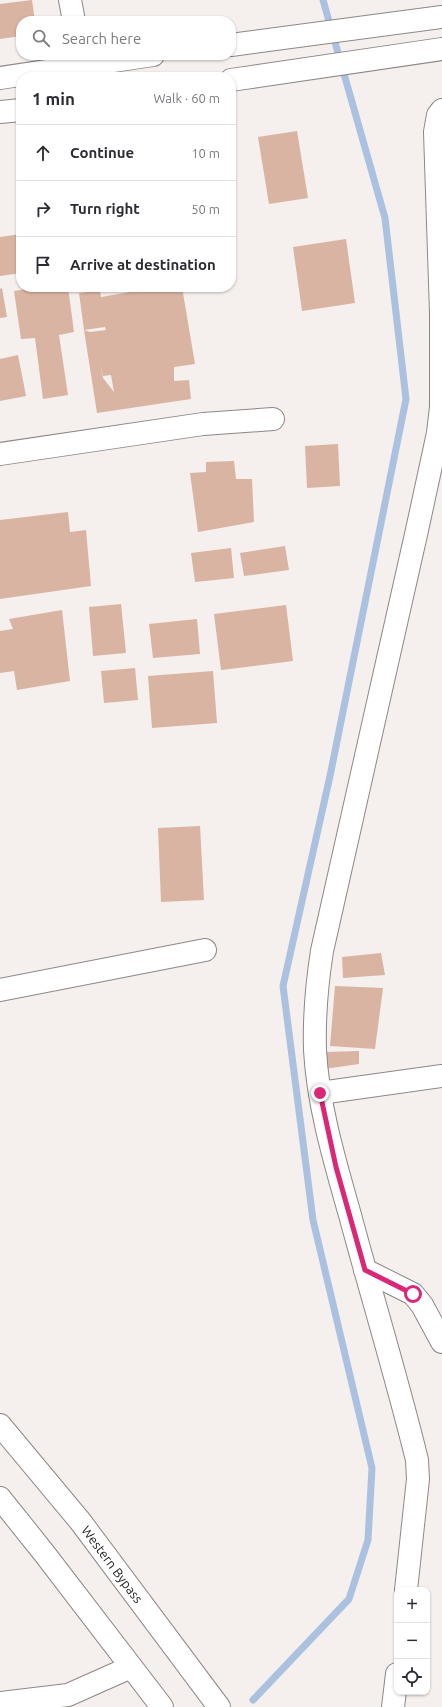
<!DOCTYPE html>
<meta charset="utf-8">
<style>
body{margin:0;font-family:Ubuntu,sans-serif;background:#f7f7f7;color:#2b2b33}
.controls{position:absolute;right:12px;bottom:12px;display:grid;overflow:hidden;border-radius:8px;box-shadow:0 1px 3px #0004}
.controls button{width:36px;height:36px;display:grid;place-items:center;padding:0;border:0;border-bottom:1px solid #e1e1e2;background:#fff;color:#2b2b33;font:20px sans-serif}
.stop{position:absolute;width:12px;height:12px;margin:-9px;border:3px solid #db2777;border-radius:50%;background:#fff}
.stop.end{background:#db2777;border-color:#fff;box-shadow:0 1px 4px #0008}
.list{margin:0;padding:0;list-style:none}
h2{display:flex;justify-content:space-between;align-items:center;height:52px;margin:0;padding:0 16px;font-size:17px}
h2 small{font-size:13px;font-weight:400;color:#7c7c81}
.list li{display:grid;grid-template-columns:26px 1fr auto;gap:12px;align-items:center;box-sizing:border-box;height:56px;padding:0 16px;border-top:1px solid #e1e1e2}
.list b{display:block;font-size:15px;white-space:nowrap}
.list em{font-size:13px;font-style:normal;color:#7c7c81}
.icon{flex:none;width:22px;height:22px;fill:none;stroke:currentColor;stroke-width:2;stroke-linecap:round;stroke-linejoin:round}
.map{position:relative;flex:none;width:442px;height:1707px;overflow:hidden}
.search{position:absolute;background:#fff;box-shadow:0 1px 3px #0004;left:16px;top:16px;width:220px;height:44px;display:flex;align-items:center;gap:10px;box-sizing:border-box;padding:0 14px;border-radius:16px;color:#7c7c81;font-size:15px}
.panel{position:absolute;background:#fff;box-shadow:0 1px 3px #0004;left:16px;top:72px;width:220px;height:220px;border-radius:16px}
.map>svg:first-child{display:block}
</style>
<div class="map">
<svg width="442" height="1707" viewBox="0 0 442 1707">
<rect width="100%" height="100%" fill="#f5efed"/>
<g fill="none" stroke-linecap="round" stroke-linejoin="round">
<polyline stroke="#aac2df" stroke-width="7" points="253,1700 349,1599 368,1540 372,1468 313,1220 283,986 330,776 406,399 385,218 323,0"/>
</g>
<g fill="#d9b4a3" fill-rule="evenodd">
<polygon points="32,0 35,21 21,21 21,36 0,39 0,4"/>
<polygon points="297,131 308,198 269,204 258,137"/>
<polygon points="21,234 21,273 0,276 0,237"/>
<polygon points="346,239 355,303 302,311 293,247"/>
<polygon points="40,287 68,287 74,332 59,335 68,395 43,399 35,338 21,339 14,291"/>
<path d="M95 287H118L100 291 101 297 159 287H182L195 364 174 367V381L189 380 191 399 97 413 84 330 90 332 106 330 105 327 84 330 79 293 96 291ZM100 362 103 376 111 375 114 392 103 378Z"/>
<polygon points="2,288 7,317 0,318 0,289"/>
<polygon points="18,355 26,396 0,401 0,359"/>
<polygon points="338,444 340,486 307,488 305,446"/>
<polygon points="234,461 236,479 252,479 254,522 198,532 190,473 206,472 206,462"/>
<polygon points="68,512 70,532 86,530 91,586 0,599 0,520"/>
<polygon points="285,546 289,570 244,576 240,553"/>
<polygon points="231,548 234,578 195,582 191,553"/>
<polygon points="121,604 126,653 93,656 89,607"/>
<polygon points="286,605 293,661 221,670 214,614"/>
<polygon points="62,610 70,681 17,690 14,671 0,673 0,631 13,629 9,619"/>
<polygon points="197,619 200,654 153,658 149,624"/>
<polygon points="135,668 138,700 104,703 101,671"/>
<polygon points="213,671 217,723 152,728 148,676"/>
<polygon points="200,826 204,900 161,902 158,828"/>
<polygon points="381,953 385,975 343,978 342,957"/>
<polygon points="335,986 383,988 375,1049 330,1046"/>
<polygon points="359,1051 359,1064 324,1069 326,1052"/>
</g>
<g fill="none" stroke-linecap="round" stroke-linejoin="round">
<g stroke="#8d8886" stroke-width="24">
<g id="minor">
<polyline points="70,0 74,21"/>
<polyline points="0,454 203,424 273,419"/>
<polyline points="0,990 205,950"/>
<polyline points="320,1093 442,1076"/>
<polyline points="365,1270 413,1294 422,1305 442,1342"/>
<path d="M406 1590 418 1479 417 1460C397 1378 372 1297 350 1215 335 1162 318 1106 315 1050 314 1017 317 983 322 951L417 530 438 433 441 407V313L435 132 438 115 442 110"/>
<polyline points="0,1703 68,1695 131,1667"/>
<polyline points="393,1707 397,1674"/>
</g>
</g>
<g stroke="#8d8886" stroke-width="24">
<g id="major">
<polyline points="231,45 442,17"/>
<polyline points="0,78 153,55"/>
<polyline points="231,80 442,49"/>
<polyline points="0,112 21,110"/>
<path id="s1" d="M0 1425 80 1521 219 1707"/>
<polyline points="0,1498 44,1553 162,1707"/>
</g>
</g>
<use href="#minor" stroke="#fff" stroke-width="22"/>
<use href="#major" stroke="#fff" stroke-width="22"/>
</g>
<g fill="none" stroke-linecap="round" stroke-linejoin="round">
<polyline stroke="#db2777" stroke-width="5" points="320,1093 336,1167 365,1270 413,1294"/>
</g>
<g text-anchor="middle" stroke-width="3" stroke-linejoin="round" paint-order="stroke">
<g font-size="13" fill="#242221" stroke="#f5efed">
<text dy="5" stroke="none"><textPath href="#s1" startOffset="179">Western Bypass</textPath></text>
</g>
</g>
</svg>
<div class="controls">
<button>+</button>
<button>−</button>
<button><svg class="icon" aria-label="locate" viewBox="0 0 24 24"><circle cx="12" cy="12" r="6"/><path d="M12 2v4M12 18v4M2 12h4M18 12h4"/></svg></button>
</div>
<div class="stop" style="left:413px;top:1294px"></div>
<div class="stop end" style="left:320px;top:1093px"></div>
<div class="search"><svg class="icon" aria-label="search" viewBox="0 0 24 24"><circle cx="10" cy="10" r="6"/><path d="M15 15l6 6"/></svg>Search here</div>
<section class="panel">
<h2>1 min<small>Walk · 60 m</small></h2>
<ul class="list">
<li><svg class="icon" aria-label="ahead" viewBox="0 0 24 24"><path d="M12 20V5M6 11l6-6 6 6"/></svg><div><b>Continue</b></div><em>10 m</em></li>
<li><svg class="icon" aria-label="right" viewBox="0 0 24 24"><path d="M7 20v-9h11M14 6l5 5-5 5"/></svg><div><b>Turn right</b></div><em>50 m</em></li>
<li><svg class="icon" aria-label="arrive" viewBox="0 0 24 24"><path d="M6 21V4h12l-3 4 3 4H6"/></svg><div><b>Arrive at destination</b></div></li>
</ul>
</section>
</div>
